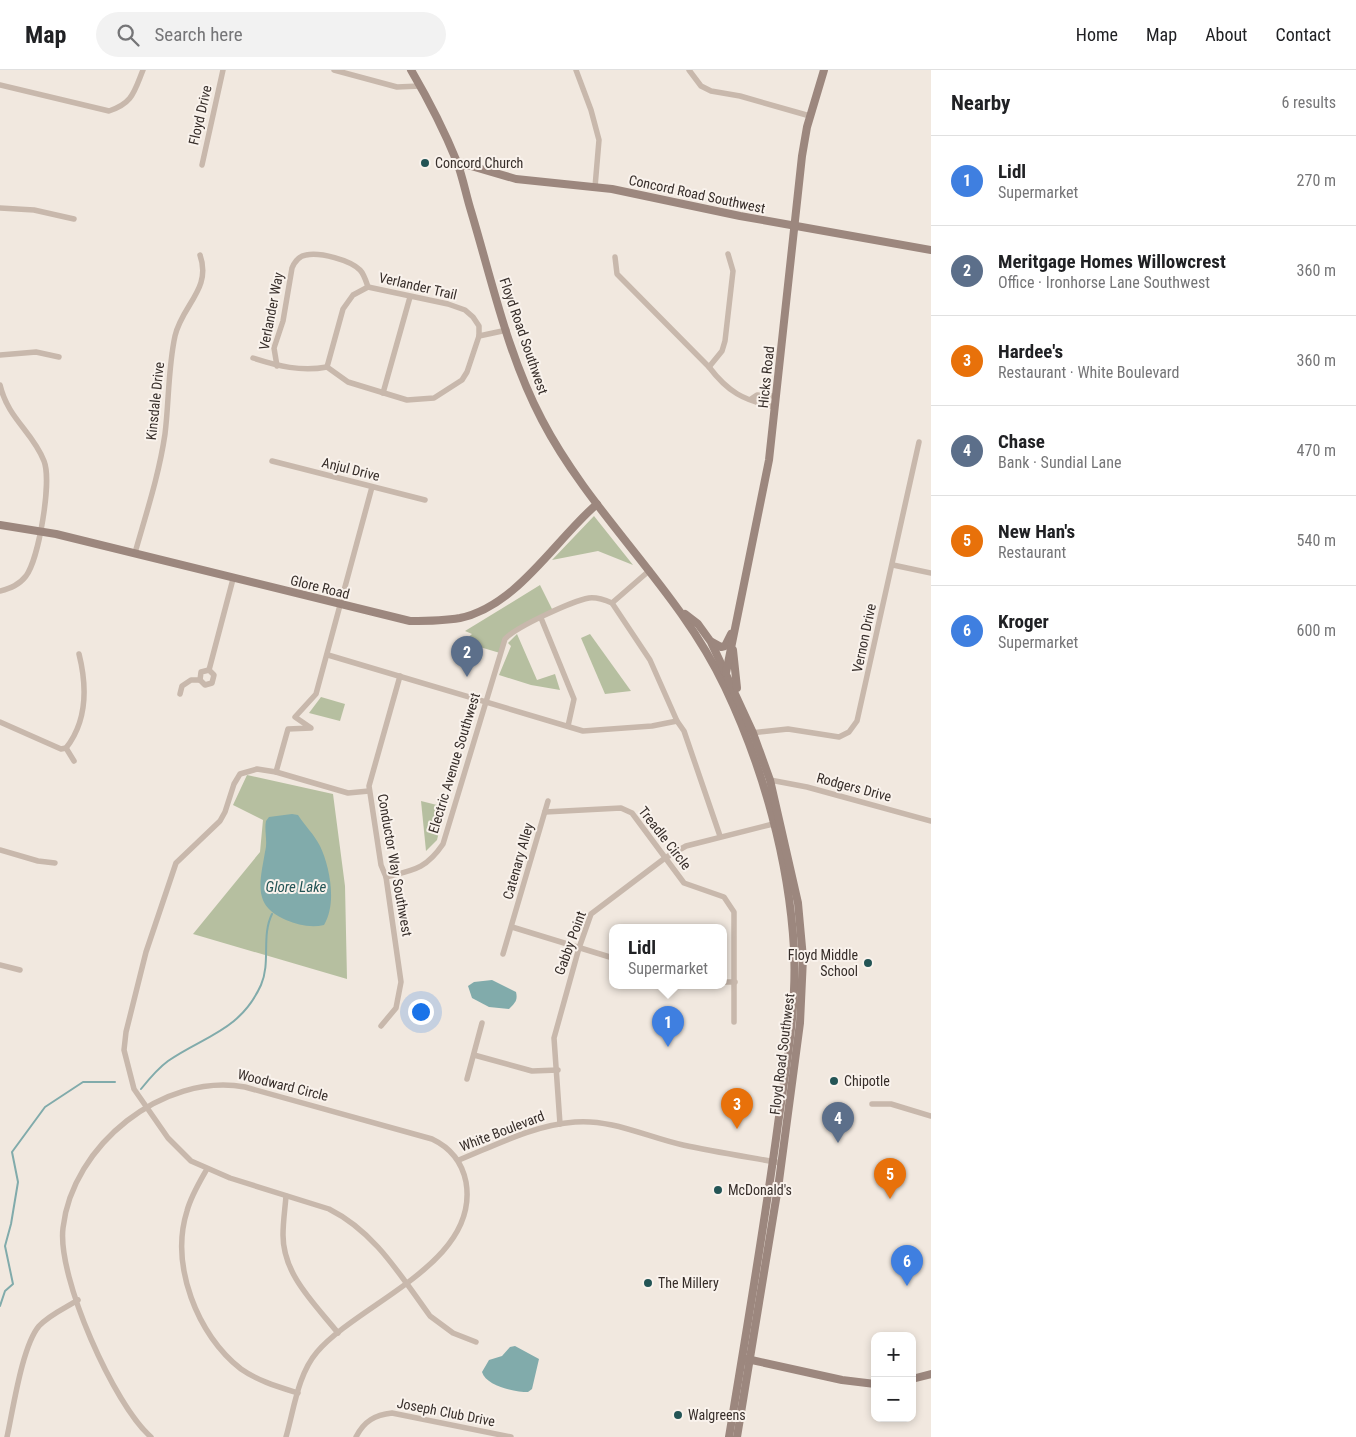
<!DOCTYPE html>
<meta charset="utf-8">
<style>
body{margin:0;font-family:"Roboto Condensed",sans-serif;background:#f2f2f2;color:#202124}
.controls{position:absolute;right:15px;bottom:15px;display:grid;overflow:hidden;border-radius:10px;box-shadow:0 2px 8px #0003}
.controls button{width:45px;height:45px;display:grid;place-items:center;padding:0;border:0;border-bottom:1px solid #e0e0e0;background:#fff;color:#202124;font:25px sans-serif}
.you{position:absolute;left:420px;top:941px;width:18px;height:18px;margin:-12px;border:4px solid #fff;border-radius:50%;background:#1a73e8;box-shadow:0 0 0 8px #1a73e833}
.badge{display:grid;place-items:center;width:32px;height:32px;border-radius:50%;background:#7c3aed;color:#fff;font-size:16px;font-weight:700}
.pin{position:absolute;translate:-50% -41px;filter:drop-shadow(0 1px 2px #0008)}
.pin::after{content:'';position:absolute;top:26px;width:18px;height:15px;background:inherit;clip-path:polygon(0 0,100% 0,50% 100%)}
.popup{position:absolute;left:609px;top:854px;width:118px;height:65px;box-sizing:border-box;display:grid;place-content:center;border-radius:10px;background:#fff;filter:drop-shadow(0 1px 4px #0005);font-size:16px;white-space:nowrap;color:#757577}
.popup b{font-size:19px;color:#202124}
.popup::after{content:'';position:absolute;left:50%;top:100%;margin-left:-10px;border:10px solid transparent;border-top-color:#fff}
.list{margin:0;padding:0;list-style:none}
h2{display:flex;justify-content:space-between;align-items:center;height:65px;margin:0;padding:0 20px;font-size:21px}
h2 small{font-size:16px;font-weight:400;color:#757577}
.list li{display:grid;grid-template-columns:32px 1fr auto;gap:15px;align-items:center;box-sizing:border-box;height:90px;padding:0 20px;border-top:1px solid #e0e0e0}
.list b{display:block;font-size:19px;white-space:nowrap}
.list p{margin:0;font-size:16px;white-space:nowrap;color:#757577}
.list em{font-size:16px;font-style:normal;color:#757577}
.icon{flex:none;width:28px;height:28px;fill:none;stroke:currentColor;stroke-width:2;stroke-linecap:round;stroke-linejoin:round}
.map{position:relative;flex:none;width:931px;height:1367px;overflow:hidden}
header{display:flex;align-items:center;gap:30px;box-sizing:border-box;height:70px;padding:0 25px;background:#fff;border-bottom:1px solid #e0e0e0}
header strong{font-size:24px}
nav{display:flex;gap:28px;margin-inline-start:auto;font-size:18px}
.search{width:350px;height:45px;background:#f2f2f2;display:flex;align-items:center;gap:12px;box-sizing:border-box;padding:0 18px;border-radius:28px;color:#757577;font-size:19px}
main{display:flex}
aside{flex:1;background:#fff}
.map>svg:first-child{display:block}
</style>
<header>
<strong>Map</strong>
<div class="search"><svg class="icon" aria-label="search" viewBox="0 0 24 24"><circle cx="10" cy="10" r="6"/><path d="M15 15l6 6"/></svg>Search here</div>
<nav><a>Home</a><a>Map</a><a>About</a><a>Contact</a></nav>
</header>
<main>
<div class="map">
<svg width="931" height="1367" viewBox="0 0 931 1367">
<rect width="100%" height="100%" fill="#f1e8df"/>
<g fill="#b6bfa0">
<polygon points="594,446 633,495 598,481 552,490"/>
<path d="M540 515 553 541C534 551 506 560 500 583L463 572 472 564 465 561Z"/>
<polygon points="517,564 537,610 555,604 560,620 531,615 499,605 511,576 508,573"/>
<polygon points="590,564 631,621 605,624 581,568"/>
<polygon points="321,627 345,634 340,651 309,643"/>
<polygon points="247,705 333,724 345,816 347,909 193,864 260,782 263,750 233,735"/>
<polygon points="421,731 445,737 437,770 426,781"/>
</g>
<g fill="#81abab">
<path d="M292 744 298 745C305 756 314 764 320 776 330 797 337 834 324 855 311 858 298 855 286 850 252 836 260 812 265 782 268 771 264 761 266 751L269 747Z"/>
<path d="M492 910 516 922C518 930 515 933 509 939L489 937 472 928 468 916 474 912Z"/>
<path d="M515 1276 539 1289 532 1319 528 1322C515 1322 486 1316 482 1302L489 1290 502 1286 510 1277Z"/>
</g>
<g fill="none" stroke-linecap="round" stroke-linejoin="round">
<g stroke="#81abab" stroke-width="2">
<path d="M141 1019C149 1009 157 999 168 991 204 966 240 961 261 915 271 892 261 866 272 844"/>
<polyline points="0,1236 5,1221 13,1214 5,1176 11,1154 18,1112 12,1082 45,1037 83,1012 115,1012"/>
</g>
<g stroke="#c8b8ac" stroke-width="5.5">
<polyline points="334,0 397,17 420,16"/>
<polyline points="576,0 591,40 599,70 595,117"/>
<polyline points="689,0 701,16 711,21 740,26 810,46"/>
<path d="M0 15 109 41C133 33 134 22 143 0"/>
<polyline points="202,95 223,0"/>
<polyline points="0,138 34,140 74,149"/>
<path d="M615 187 617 204 709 297C728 322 743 330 774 337"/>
<polygon points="368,217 448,234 465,240 473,247 479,256 479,266 467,302 462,310 434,328 407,330 348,312 327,297 343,239 353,225"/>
<polyline points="479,266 507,260"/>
<polyline points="0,285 36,282 59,287"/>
<path d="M253 288C278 296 301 302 327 297"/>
<path d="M277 296 274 278 283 251 292 198C295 191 299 186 306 185 320 182 350 190 360 200 364 204 366 211 368 217"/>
<polyline points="709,297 722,281 725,271 733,201 728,184"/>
<path d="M0 315C8 349 33 362 44 391 52 411 39 488 26 506 19 515 11 518 0 521"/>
<polyline points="383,323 410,227"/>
<polyline points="751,329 757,325 775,326"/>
<polyline points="272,391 425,430"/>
<path d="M135 483C146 444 159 405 165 364 169 332 168 298 175 266 182 235 212 219 200 185"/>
<polyline points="893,495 931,503"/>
<polyline points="612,533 650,500"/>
<polyline points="541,548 574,629 568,656"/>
<polyline points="328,585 583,661 652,656 677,651"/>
<polyline points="209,600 233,509"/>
<polyline points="200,610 201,602 209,600"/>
<polyline points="180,624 182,616 191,610 200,610 205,615 212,613 214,605 209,600"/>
<path d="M0 652 61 679 66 678C88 650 87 616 79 584"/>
<polyline points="751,663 788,659 839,667 849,662 857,651 919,372"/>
<polyline points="66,678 74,691"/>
<polyline points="276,702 288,659 311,658 295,647 316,624 372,417"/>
<polyline points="770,710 807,717 931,751"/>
<path d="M369 721 348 723 276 702 257 699 240 704 234 714 225 742 220 751 176 793 146 882 126 962 124 980 134 1019 168 1068 191 1091 230 1108 329 1139C375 1162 400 1205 430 1246L453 1263 476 1272"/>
<polyline points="545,742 621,738 632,743 684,813 724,827 734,842 734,952"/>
<polyline points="0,780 38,791 55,793"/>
<path d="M386 807C414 800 426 799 443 774L505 569C516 557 572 531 589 528 597 527 605 530 612 533L650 590 677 651 684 661 720 766"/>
<polyline points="512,857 613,888"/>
<polyline points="503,884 548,731"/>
<polyline points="0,895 20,900"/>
<polyline points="723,912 735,912"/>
<polyline points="381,956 396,938 401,912 386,807 381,795 369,716 400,606"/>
<polyline points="474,985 532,1001 558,1000"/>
<polyline points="467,1009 482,953"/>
<polyline points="872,1034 891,1034 931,1046"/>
<polyline points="560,1054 554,968 579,878 591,844 665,788 686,776 773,754"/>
<path d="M459 1090C496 1075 534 1055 575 1052 612 1049 647 1067 683 1075 715 1082 748 1087 781 1093"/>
<path d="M207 1099C199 1113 191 1126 187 1141 170 1195 197 1265 241 1299 258 1311 279 1317 298 1323"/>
<path d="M286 1126C285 1139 283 1152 283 1165 283 1205 315 1234 338 1263"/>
<path d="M7 1367C13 1340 22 1276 39 1256 49 1245 65 1238 78 1230"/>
<path d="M151 1367C114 1335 57 1207 63 1158 72 1075 164 1002 245 1017L432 1069C451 1078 462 1092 466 1112 480 1193 360 1232 317 1282 298 1304 294 1339 286 1367"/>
<path d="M356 1367C364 1351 375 1345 392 1343L511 1367"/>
</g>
<g stroke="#9c877e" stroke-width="8">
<path d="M411 0C428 29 444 60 457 92 463 108 466 125 471 141 492 211 508 286 542 350 592 446 678 518 725 617 763 697 789 790 794 879 797 938 786 996 778 1054 764 1159 746 1263 729 1367"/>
<polyline points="458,96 471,96 516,109 612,119 740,146 931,180"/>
<path d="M0 455 56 464 410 551C427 551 443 551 460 548 517 536 555 470 597 434"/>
<polyline points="685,544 698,554 711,572 753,663 770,710 798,833 803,888 800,953 779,1111 737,1367"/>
<polyline points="712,572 721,577 725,576 731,564"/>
<polyline points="733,580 737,618"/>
<polyline points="726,603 769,390 802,86 807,57 824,0"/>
<polyline points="747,1289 842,1310 875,1314"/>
<polyline points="912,1309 931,1304"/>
</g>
</g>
<g fill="#235455" stroke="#f9f2ec" stroke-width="2">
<circle cx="425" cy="93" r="5"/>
<circle cx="868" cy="893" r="5"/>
<circle cx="834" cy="1011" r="5"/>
<circle cx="718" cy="1120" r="5"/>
<circle cx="648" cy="1213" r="5"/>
<circle cx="678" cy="1345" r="5"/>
</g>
<g text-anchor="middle" stroke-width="4" stroke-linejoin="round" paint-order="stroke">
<g font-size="14" fill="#372e2a" stroke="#f9f2ec">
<text transform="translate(200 45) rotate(-77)" y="5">Floyd Drive</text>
<text transform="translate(697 124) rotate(12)" y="5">Concord Road Southwest</text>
<text transform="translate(418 216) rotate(13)" y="5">Verlander Trail</text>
<text transform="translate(271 241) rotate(-79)" y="5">Verlander Way</text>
<text transform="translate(524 266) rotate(71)" y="5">Floyd Road Southwest</text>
<text transform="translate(766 307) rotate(-84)" y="5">Hicks Road</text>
<text transform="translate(155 331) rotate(-84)" y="5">Kinsdale Drive</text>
<text transform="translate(351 399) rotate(14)" y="5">Anjul Drive</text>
<text transform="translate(320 517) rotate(14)" y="5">Glore Road</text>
<text transform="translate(864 568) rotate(-78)" y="5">Vernon Drive</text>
<text transform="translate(454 693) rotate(-73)" y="5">Electric Avenue Southwest</text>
<text transform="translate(854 717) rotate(15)" y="5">Rodgers Drive</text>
<text transform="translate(665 768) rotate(52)" y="5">Treadle Circle</text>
<text transform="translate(518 791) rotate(-74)" y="5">Catenary Alley</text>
<text transform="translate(395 795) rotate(80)" y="5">Conductor Way Southwest</text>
<text transform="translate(570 873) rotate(-70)" y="5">Gabby Point</text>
<text transform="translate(782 984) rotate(-83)" y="5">Floyd Road Southwest</text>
<text transform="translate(283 1015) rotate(14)" y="5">Woodward Circle</text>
<text transform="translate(502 1061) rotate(-21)" y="5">White Boulevard</text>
<text transform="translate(446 1342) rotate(11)" y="5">Joseph Club Drive</text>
</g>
<g font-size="14" fill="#372e2a" stroke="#f9f2ec" text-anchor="start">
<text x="435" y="98">Concord Church</text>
<text x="858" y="890" text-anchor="end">Floyd Middle<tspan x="858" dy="16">School</tspan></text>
<text x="844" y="1016">Chipotle</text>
<text x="728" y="1125">McDonald's</text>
<text x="658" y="1218">The Millery</text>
<text x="688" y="1350">Walgreens</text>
</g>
<g font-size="15" font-style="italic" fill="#235455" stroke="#f9f2ec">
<text x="296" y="822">Glore Lake</text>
</g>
</g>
</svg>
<div class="controls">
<button>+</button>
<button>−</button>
</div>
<div class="you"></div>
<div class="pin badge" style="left:668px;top:977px;background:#3f7fe0">1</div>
<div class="popup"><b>Lidl</b>Supermarket</div>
<div class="pin badge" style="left:467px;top:607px;background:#5c6f8a">2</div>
<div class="pin badge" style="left:737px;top:1059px;background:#e8710a">3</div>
<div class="pin badge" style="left:838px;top:1073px;background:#5c6f8a">4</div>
<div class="pin badge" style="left:890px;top:1129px;background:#e8710a">5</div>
<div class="pin badge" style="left:907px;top:1216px;background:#3f7fe0">6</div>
</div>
<aside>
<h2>Nearby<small>6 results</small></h2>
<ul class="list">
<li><span class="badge" style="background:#3f7fe0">1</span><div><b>Lidl</b><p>Supermarket</p></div><em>270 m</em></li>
<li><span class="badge" style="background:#5c6f8a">2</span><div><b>Meritgage Homes Willowcrest</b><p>Office · Ironhorse Lane Southwest</p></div><em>360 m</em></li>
<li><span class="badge" style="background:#e8710a">3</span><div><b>Hardee's</b><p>Restaurant · White Boulevard</p></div><em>360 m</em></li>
<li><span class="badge" style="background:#5c6f8a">4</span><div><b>Chase</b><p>Bank · Sundial Lane</p></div><em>470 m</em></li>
<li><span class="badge" style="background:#e8710a">5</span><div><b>New Han's</b><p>Restaurant</p></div><em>540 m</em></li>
<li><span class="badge" style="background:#3f7fe0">6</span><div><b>Kroger</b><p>Supermarket</p></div><em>600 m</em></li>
</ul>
</aside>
</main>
